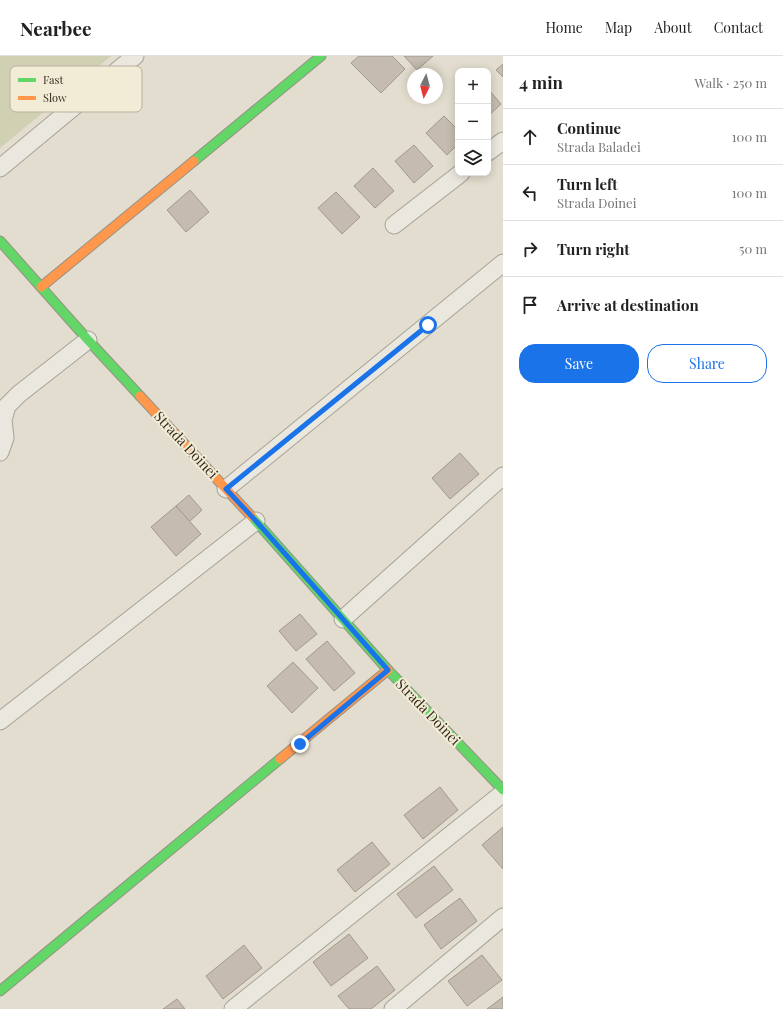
<!DOCTYPE html>
<meta charset="utf-8">
<style>
body{margin:0;font-family:"Playfair Display",serif;background:#f6f6f6;color:#222}
.controls{position:absolute;right:12px;top:12px;display:grid;overflow:hidden;border-radius:8px;box-shadow:0 2px 10px #0003}
.controls button{width:36px;height:36px;display:grid;place-items:center;padding:0;border:0;border-bottom:1px solid #e0e0e0;background:#fff;color:#222;font:20px sans-serif}
.compass{position:absolute;left:407px;top:12px;width:36px;height:36px;border-radius:50%;background:#fff;box-shadow:0 2px 10px #0003;rotate:186deg}
.stop{position:absolute;width:12px;height:12px;margin:-9px;border:3px solid #1a73e8;border-radius:50%;background:#fff}
.stop.end{background:#1a73e8;border-color:#fff;box-shadow:0 1px 4px #0008}
.list{margin:0;padding:0;list-style:none}
h2{display:flex;justify-content:space-between;align-items:center;height:52px;margin:0;padding:0 16px;font-size:17px}
h2 small{font-size:13px;font-weight:400;color:#767676}
.list li{display:grid;grid-template-columns:26px 1fr auto;gap:12px;align-items:center;box-sizing:border-box;height:56px;padding:0 16px;border-top:1px solid #e0e0e0}
.list b{display:block;font-size:15px;white-space:nowrap}
.list p{margin:0;font-size:13px;white-space:nowrap;color:#767676}
.list em{font-size:13px;font-style:normal;color:#767676}
.actions{display:flex;gap:8px;padding:12px 16px}
.actions a{flex:1;padding:9px 0;border:1px solid #1a73e8;border-radius:16px;text-align:center;font-size:14px;color:#1a73e8}
.actions .main{background:#1a73e8;color:#fff}
.icon{flex:none;width:22px;height:22px;fill:none;stroke:currentColor;stroke-width:2;stroke-linecap:round;stroke-linejoin:round}
.map{position:relative;flex:none;width:503px;height:953px;overflow:hidden}
header{display:flex;align-items:center;gap:24px;box-sizing:border-box;height:56px;padding:0 20px;background:#fff;border-bottom:1px solid #e0e0e0}
header strong{font-size:19px}
nav{display:flex;gap:22px;margin-inline-start:auto;font-size:14px}
main{display:flex}
aside{flex:1;background:#fff}
.map>svg:first-child{display:block}
</style>
<header>
<strong>Nearbee</strong>
<nav><a>Home</a><a>Map</a><a>About</a><a>Contact</a></nav>
</header>
<main>
<div class="map">
<svg width="503" height="953" viewBox="0 0 503 953">
<rect width="100%" height="100%" fill="#e2ddce"/>
<polygon fill="#cfd1b2" points="0,0 111,0 0,92"/>
<g fill="#c5bcaf" stroke="#a2998d">
<polygon points="359,0 392,0 405,13 381,37 351,7"/>
<polygon points="404,0 433,0 417,14"/>
<polygon points="503,8 503,21 496,14"/>
<polygon points="488,33 501,48 488,60"/>
<polygon points="444,60 458,74 458,88 447,99 426,77"/>
<polygon points="414,89 433,110 414,127 395,105"/>
<polygon points="373,112 394,135 375,152 354,130"/>
<polygon points="190,134 209,156 186,176 167,154"/>
<polygon points="336,136 360,161 342,178 318,152"/>
<polygon points="460,397 479,418 450,443 432,422"/>
<polygon points="189,439 202,454 189,466 176,450"/>
<polygon points="176,450 201,478 176,500 151,471"/>
<polygon points="300,558 317,578 296,595 279,575"/>
<polygon points="327,585 355,617 334,635 306,603"/>
<polygon points="293,606 318,632 292,657 267,630"/>
<polygon points="440,731 458,754 423,783 404,759"/>
<polygon points="503,771 503,813 482,789"/>
<polygon points="372,786 390,808 355,836 337,814"/>
<polygon points="434,810 453,834 416,862 397,838"/>
<polygon points="460,842 477,865 441,893 424,869"/>
<polygon points="349,878 368,902 331,930 313,906"/>
<polygon points="244,889 262,912 223,943 206,920"/>
<polygon points="482,899 502,924 467,950 448,925"/>
<polygon points="377,910 395,934 371,953 349,953 338,940"/>
<polygon points="503,941 503,953 487,953"/>
<polygon points="177,943 185,953 163,953"/>
</g>
<g fill="none" stroke-linecap="round" stroke-linejoin="round">
<g stroke="#a7a297" stroke-width="19">
<g id="street">
<polyline points="488,96 503,85"/>
<polyline points="0,112 135,0"/>
<polyline points="394,169 461,117"/>
<polyline points="0,396 5,382 3,364 7,350 19,338 88,284"/>
<polyline points="226,433 503,207"/>
<polyline points="343,563 503,420"/>
<polyline points="0,665 256,465"/>
<polyline points="233,953 503,737"/>
<polyline points="393,953 503,861"/>
</g>
</g>
<g stroke="#979286" stroke-width="11">
<g id="fast">
<polyline points="194,105 321,0"/>
<polyline points="0,185 88,284 140,340"/>
<polyline points="252,461 388,614 503,734"/>
<polyline points="0,935 280,703"/>
</g>
</g>
<g stroke="#979286" stroke-width="11">
<g id="slow">
<polyline points="41,231 194,105"/>
<polyline points="140,340 252,461"/>
<polyline points="280,703 388,614"/>
</g>
</g>
<use href="#street" stroke="#eae7df" stroke-width="17"/>
<use href="#fast" stroke="#63d668" stroke-width="9"/>
<use href="#slow" stroke="#ff974d" stroke-width="9"/>
</g>
<g fill="none" stroke-linecap="round" stroke-linejoin="round">
<polyline stroke="#1a73e8" stroke-width="5" points="300,688 388,614 256,465 226,433 428,269"/>
</g>
<g text-anchor="middle" stroke-width="4" stroke-linejoin="round" paint-order="stroke">
<g font-size="14" fill="#352b20" stroke="#f2ebd5">
<text transform="translate(186 389) rotate(47)" y="5">Strada Doinei</text>
<text transform="translate(428 656) rotate(46)" y="5">Strada Doinei</text>
</g>
</g>
<rect x="10" y="10" width="132" height="46" rx="6" fill="#f2ebd5" stroke="#b9b19f" stroke-width="1"/>
<rect x="18" y="22" width="18" height="4" fill="#63d668"/>
<rect x="18" y="40" width="18" height="4" fill="#ff974d"/>
<g font-size="11" fill="#352b20">
<text x="43" y="28">Fast</text>
<text x="43" y="46">Slow</text>
</g>
</svg>
<div class="controls">
<button>+</button>
<button>−</button>
<button><svg class="icon" aria-label="layers" viewBox="0 0 24 24"><path d="M12 4l9 5-9 5-9-5zM3 14l9 5 9-5"/></svg></button>
</div>
<svg class="compass" viewBox="-18 -18 36 36"><path d="M0-13l5 13h-10z" fill="#e53935"/><path d="M0 13l5-13h-10z" fill="#767676"/></svg>
<div class="stop" style="left:428px;top:269px"></div>
<div class="stop end" style="left:300px;top:688px"></div>
</div>
<aside>
<h2>4 min<small>Walk · 250 m</small></h2>
<ul class="list">
<li><svg class="icon" aria-label="ahead" viewBox="0 0 24 24"><path d="M12 20V5M6 11l6-6 6 6"/></svg><div><b>Continue</b><p>Strada Baladei</p></div><em>100 m</em></li>
<li><svg class="icon" aria-label="left" viewBox="0 0 24 24"><path d="M17 20v-9H6M10 6l-5 5 5 5"/></svg><div><b>Turn left</b><p>Strada Doinei</p></div><em>100 m</em></li>
<li><svg class="icon" aria-label="right" viewBox="0 0 24 24"><path d="M7 20v-9h11M14 6l5 5-5 5"/></svg><div><b>Turn right</b></div><em>50 m</em></li>
<li><svg class="icon" aria-label="arrive" viewBox="0 0 24 24"><path d="M6 21V4h12l-3 4 3 4H6"/></svg><div><b>Arrive at destination</b></div></li>
</ul>
<div class="actions"><a class="main">Save</a><a>Share</a></div>
</aside>
</main>
